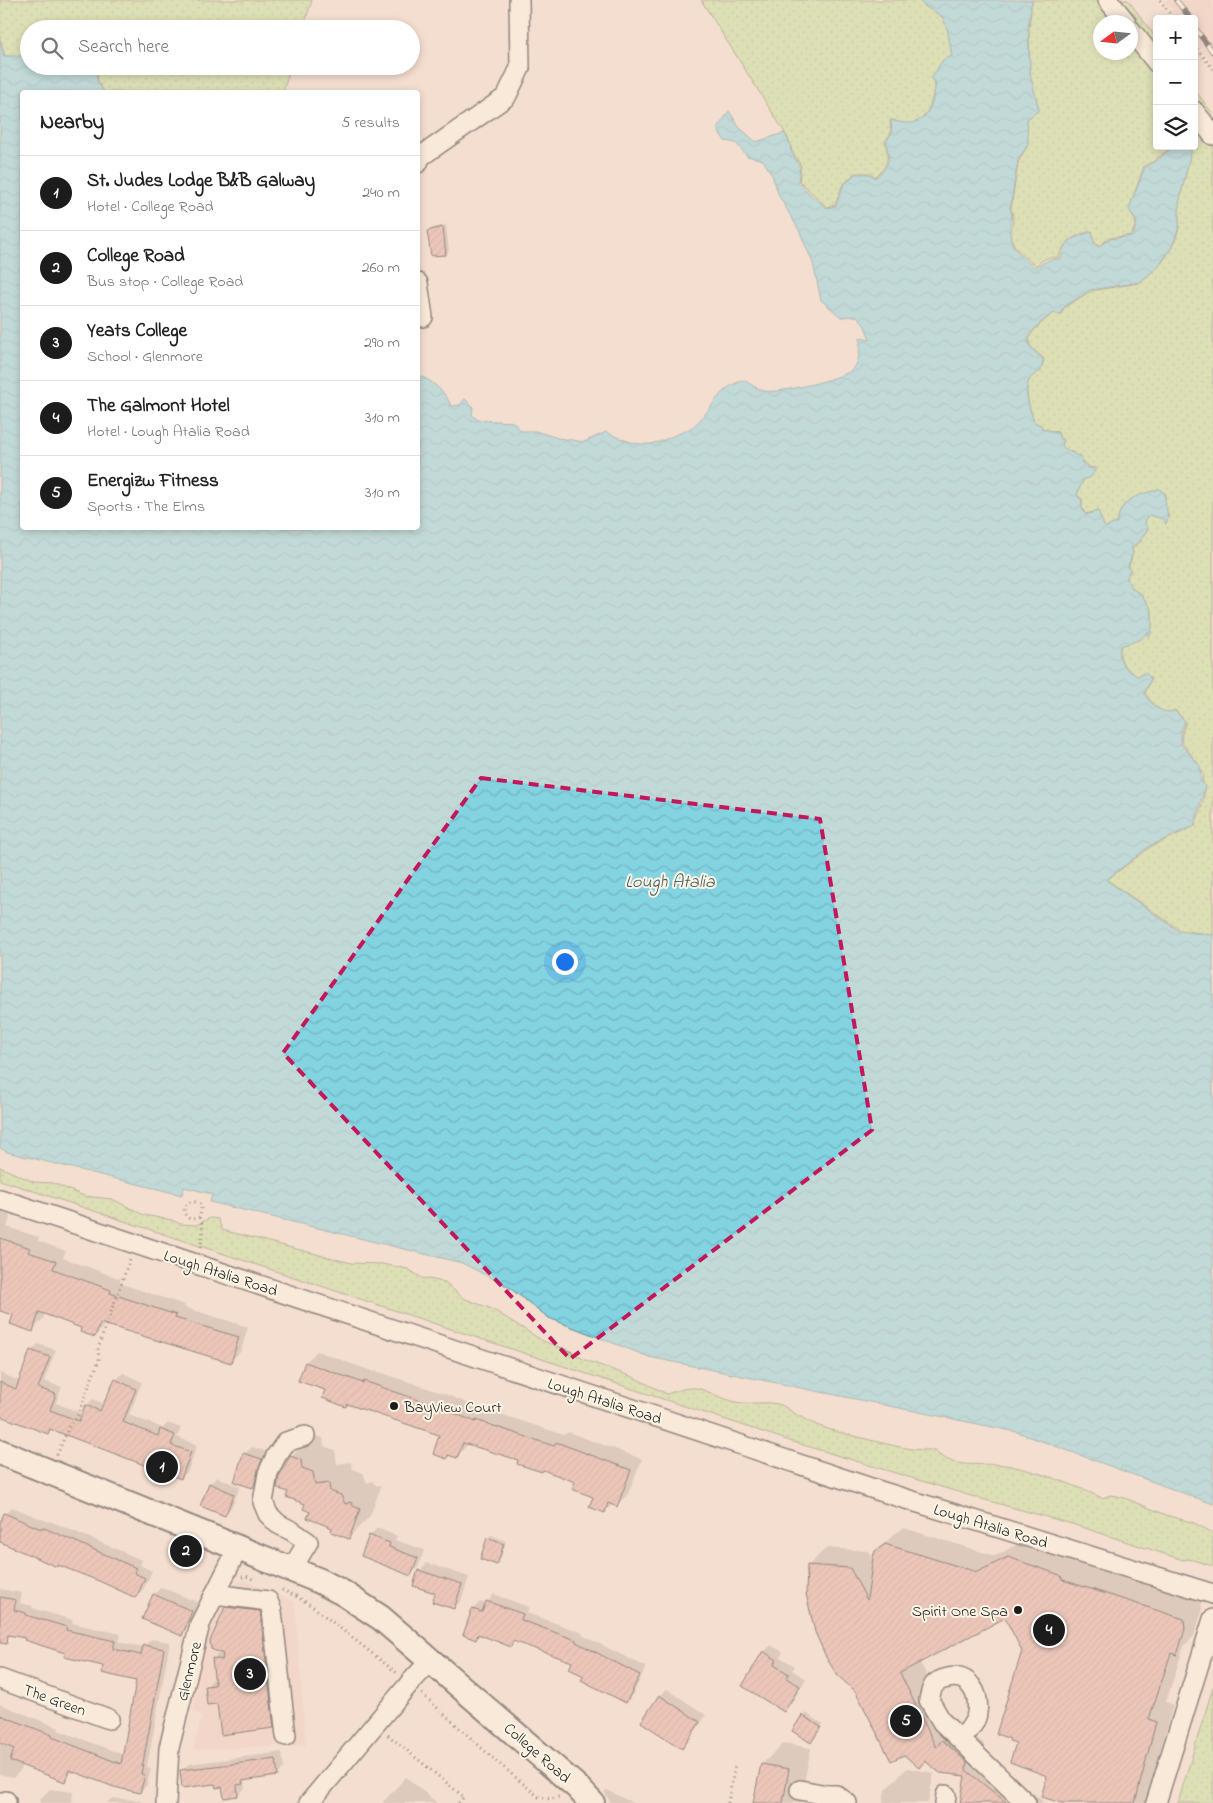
<!DOCTYPE html>
<meta charset="utf-8">
<style>
body{margin:0;font-family:"Indie Flower",sans-serif;background:#f6f6f6;color:#222}
.controls{position:absolute;right:15px;top:15px;display:grid;overflow:hidden;border-radius:5px;box-shadow:0 2px 8px #0003}
.controls button{width:45px;height:45px;display:grid;place-items:center;padding:0;border:0;border-bottom:1px solid #e0e0e0;background:#fff;color:#222;font:25px sans-serif}
.compass{position:absolute;left:1093px;top:15px;width:45px;height:45px;border-radius:50%;background:#fff;box-shadow:0 2px 8px #0003;rotate:255deg}
.you{position:absolute;left:564px;top:961px;width:18px;height:18px;margin:-12px;border:4px solid #fff;border-radius:50%;background:#1a73e8;box-shadow:0 0 0 8px #1a73e833}
.badge{display:grid;place-items:center;width:32px;height:32px;border-radius:50%;background:#1c1c1c;color:#fff;font-size:16px;font-weight:700}
.pin{position:absolute;translate:-50% -50%;border:2px solid #fff;box-shadow:0 1px 5px #0006}
.list{margin:0;padding:0;list-style:none}
h2{display:flex;justify-content:space-between;align-items:center;height:65px;margin:0;padding:0 20px;font-size:21px}
h2 small{font-size:16px;font-weight:400;color:#767676}
.list li{display:grid;grid-template-columns:32px 1fr auto;gap:15px;align-items:center;box-sizing:border-box;height:75px;padding:0 20px;border-top:1px solid #e0e0e0}
.list b{display:block;font-size:19px;white-space:nowrap}
.list p{margin:0;font-size:16px;white-space:nowrap;color:#767676}
.list em{font-size:16px;font-style:normal;color:#767676}
.icon{flex:none;width:28px;height:28px;fill:none;stroke:currentColor;stroke-width:2;stroke-linecap:round;stroke-linejoin:round}
.map{position:relative;flex:none;width:1213px;height:1803px;overflow:hidden}
.search{position:absolute;background:#fff;box-shadow:0 2px 8px #0003;left:20px;top:20px;width:400px;height:55px;display:flex;align-items:center;gap:12px;box-sizing:border-box;padding:0 18px;border-radius:28px;color:#767676;font-size:19px}
.panel{position:absolute;background:#fff;box-shadow:0 2px 8px #0003;left:20px;top:90px;width:400px;height:440px;border-radius:5px}
.map>svg:first-child{display:block}
</style>
<div class="map">
<svg width="1213" height="1803" viewBox="0 0 1213 1803">
<defs>
<pattern id="grass-dots" width="8" height="8" patternUnits="userSpaceOnUse" patternTransform="scale(1.25)"><rect width="8" height="8" fill="#c1df96"/><path d="M2 2h.1M6 6h.1" fill="none" stroke="#a5bf81" stroke-width="1.8" stroke-linecap="round"/></pattern>
<pattern id="water-waves" width="16" height="10" patternUnits="userSpaceOnUse" patternTransform="scale(1.25)"><rect width="16" height="10" fill="#84d3e1"/><path d="M0 5q4-4 8 0t8 0" fill="none" stroke="#71b5c0"/></pattern>
<pattern id="building-hatch" width="6" height="6" patternUnits="userSpaceOnUse" patternTransform="scale(1.25)"><rect width="6" height="6" fill="#e2a99d"/><path d="M-1 1l2-2M0 6l6-6M5 7l2-2" fill="none" stroke="#c19187"/></pattern>
</defs>
<rect width="100%" height="100%" fill="#f4decf"/>
<filter id="ink" filterUnits="userSpaceOnUse"><feTurbulence type="fractalNoise" baseFrequency=".02" numOctaves="2"/><feDisplacementMap in="SourceGraphic" scale="10" xChannelSelector="R" yChannelSelector="G"/><feConvolveMatrix kernelMatrix="1 2 1 2 8 2 1 2 1" color-interpolation-filters="sRGB"/></filter>
<g filter="url(#ink)">
<g fill="#efcec0">
<polygon points="1164,0 1213,0 1213,65 1194,40 1194,19 1178,19"/>
<polygon points="244,1580 295,1602 306,1745 193,1750 202,1716 193,1711 207,1638 223,1602 234,1584"/>
</g>
<g fill="url(#grass-dots)" stroke="#6e7e59" fill-rule="evenodd">
<polygon points="0,0 312,0 303,29 29,29 29,56 27,57 5,56 0,39"/>
<path d="M701 0H919C924 9 935 10 942 17 949 24 950 46 952 56L943 60 931 79 935 82C932 101 928 128 902 123 898 122 895 120 890 120L891 133 885 141C889 159 889 165 875 177L870 173H855L842 186 835 205 827 207 799 181 801 166 792 151 790 143 784 131Z"/>
<path d="M1032 0H1128L1157 39V146H1173L1154 161 1144 166 1129 209 1136 222 1132 235 1109 238 1099 246 1094 242 1092 231C1077 235 1063 240 1059 257 1047 258 1045 257 1036 266 1023 255 1008 247 1012 228 1013 221 1014 215 1011 209L1018 163 1028 144 1027 119 1039 110 1030 74 1029 28ZM1100 22H1130V52H1100Z"/>
<polygon points="96,66 291,66 283,92 104,92 98,81"/>
<path d="M1194 89 1213 114V935L1180 930 1107 880 1150 847 1195 826C1199 813 1209 792 1202 780L1204 776C1200 772 1201 767 1197 762 1185 745 1176 745 1186 722L1175 710C1161 717 1152 703 1145 693L1151 679 1146 673 1137 676C1126 669 1117 660 1121 646L1141 639 1148 632 1149 637C1153 631 1154 615 1150 608 1148 602 1143 601 1141 594 1136 592 1127 583 1127 578 1127 576 1130 572 1131 570L1129 566 1133 553 1132 549 1141 541V538L1148 529 1145 525 1146 518 1150 515 1163 519 1166 523 1169 517 1164 504 1166 494 1159 489C1138 496 1120 498 1117 523L1106 527H1104L1098 511 1085 514 1082 507V499L1077 495 1083 480 1091 477 1095 468 1088 467V465L1082 462 1080 455 1077 456 1071 451H1068L1062 447 1064 439H1060L1058 432 1043 429 1041 425 1034 422C1029 403 1018 379 1041 371L1044 359C1039 354 1032 349 1030 344 1025 334 1047 318 1054 313L1060 315 1065 307 1091 291 1139 283 1158 267 1173 247 1179 228V203L1191 152 1188 146H1194Z"/>
<path d="M0 1167 34 1182 53 1183 84 1196 112 1199 144 1215 172 1220 180 1224 196 1225 210 1218 218 1219 222 1230 351 1263 382 1264 408 1269 422 1278 445 1282 463 1298 492 1309 543 1341 572 1352 585 1360 633 1377 667 1394C702 1381 701 1392 732 1401 748 1406 767 1400 781 1405 788 1408 794 1414 801 1417 808 1422 817 1425 825 1428 838 1433 852 1435 866 1439 889 1444 909 1451 933 1450 958 1473 981 1460 1011 1466 1042 1473 1073 1484 1102 1498L1111 1495 1122 1497 1169 1516 1194 1523 1213 1533V1566L1189 1559 1183 1560 1072 1524 971 1496 790 1441 0 1180Z"/>
<polygon points="1213,1687 1213,1803 1178,1803 1182,1789"/>
</g>
<path fill="url(#water-waves)" stroke="#5a8a92" d="M920 0H1032L1028 28 1030 74 1039 110 1027 119 1028 144 1018 160 1010 208C1014 217 1009 223 1010 233 1010 249 1024 258 1035 268 1044 262 1050 258 1061 259 1063 240 1075 237 1092 232L1094 243 1099 247 1109 239 1133 236 1137 222 1129 209 1145 167 1155 162 1174 146H1188L1191 151 1179 203V227L1172 246 1159 266 1140 282 1090 290 1064 307 1060 314 1054 313C1047 317 1027 332 1028 341 1028 348 1039 355 1043 359L1041 371C1018 380 1028 403 1034 422L1041 425 1042 429 1058 433 1060 439 1064 440 1062 446C1067 451 1072 452 1077 456L1080 455 1082 460 1081 462 1088 468H1095V471L1091 477 1083 480 1077 494 1079 498 1082 499C1081 504 1082 512 1086 515L1098 511 1104 526 1106 527 1117 523C1121 497 1138 496 1159 489L1165 494C1164 505 1170 513 1166 524L1163 519 1150 515 1146 518 1145 524 1148 529 1140 541 1131 548 1133 553 1128 566 1130 570C1129 572 1127 576 1127 578 1127 584 1136 593 1141 594 1143 601 1148 602 1150 608 1153 616 1153 631 1149 638L1148 632 1141 639 1121 646C1116 660 1125 669 1137 676L1146 673 1151 679 1144 693C1151 704 1160 715 1175 711L1185 721 1181 731V744L1200 766 1201 781 1205 787 1194 826 1150 846 1106 880 1179 931 1213 935V1504L1017 1432 649 1357 549 1318 507 1286 462 1263 210 1202 212 1194 184 1187 182 1195 7 1152 0 1148V40L4 56H29V66H46L47 68H56L57 66H96L97 81 104 92H22V528H418V375C431 380 446 392 451 406L460 405 465 399 473 407 472 415 478 420 513 422 521 431H535L558 438 584 442 606 432C618 438 637 446 651 444 661 442 670 437 680 433 687 430 694 427 699 421 716 403 719 388 744 380 750 384 757 389 765 391 778 394 839 379 851 371 860 365 860 347 860 338L870 340 865 326 857 316 841 317 821 300 813 263 799 230 779 196 772 175 763 160 747 156 736 143 725 141 717 129 729 111 739 127 756 142 784 133 790 143 791 152 800 167 798 182 812 196 827 208 836 206 843 186 855 174H869L875 178C890 166 891 160 886 142L892 133 891 120C925 131 932 111 936 82L931 79 943 60 952 56 948 32 943 17 922 4Z"/>
<g fill="#0003">
<polygon points="446,225 449,251 446,254 429,231 432,228"/>
<polygon points="0,1206 13,1210 7,1227 39,1237 38,1241 66,1251 63,1258 121,1279 119,1283 185,1305 184,1307 248,1327 241,1351 230,1362 106,1323 95,1336 83,1327 45,1313 43,1320 32,1330 14,1314 0,1310"/>
<polygon points="38,1344 56,1350 44,1381 62,1387 56,1403 83,1414 86,1406 93,1399 105,1404 116,1380 123,1373 142,1382 129,1415 163,1428 168,1423 181,1428 177,1437 197,1445 188,1471 181,1478 53,1428 48,1433 0,1407 0,1373 20,1381 31,1351"/>
<polygon points="317,1351 374,1372 376,1371 445,1394 487,1411 488,1410 564,1435 568,1432 642,1459 628,1494 617,1505 613,1504 604,1512 594,1496 576,1481 520,1460 469,1443 457,1457 450,1454 446,1458 441,1434 348,1403 346,1405 327,1389 306,1362"/>
<polygon points="313,1435 323,1438 324,1446 335,1450 337,1464 351,1462 352,1469 363,1473 367,1483 373,1481 374,1484 381,1487 370,1516 348,1538 312,1511 306,1504 291,1457"/>
<polygon points="252,1447 268,1452 259,1480 252,1487 244,1454"/>
<polygon points="217,1477 240,1487 231,1508 224,1515 210,1484"/>
<polygon points="12,1507 49,1522 50,1521 142,1560 140,1565 152,1571 143,1590 136,1597 99,1580 0,1541 0,1526 5,1514"/>
<polygon points="377,1528 397,1536 395,1540 424,1550 418,1567 411,1574 370,1536"/>
<polygon points="904,1528 995,1556 1026,1540 1080,1563 1201,1601 1202,1611 1194,1636 1184,1646 1166,1702 1173,1705 1148,1797 1144,1803 1066,1803 1049,1775 1017,1742 1024,1651 1006,1616 920,1662 954,1730 961,1724 984,1744 983,1752 1045,1803 962,1803 967,1775 940,1772 808,1566 826,1548 868,1551 873,1562 876,1552 894,1534"/>
<polygon points="491,1535 506,1541 500,1560 497,1563 481,1558 488,1538"/>
<polygon points="427,1563 469,1577 461,1601 454,1608 436,1592 415,1585 420,1570"/>
<polygon points="161,1587 199,1603 188,1627 181,1635 144,1619 154,1595"/>
<polygon points="0,1589 22,1593 20,1603 33,1606 32,1608 73,1620 72,1623 121,1634 119,1642 143,1647 151,1639 170,1642 147,1767 151,1768 147,1785 140,1792 73,1770 64,1781 22,1765 20,1771 13,1778 0,1774 0,1704 59,1728 58,1730 124,1755 138,1680 105,1665 26,1637 0,1622"/>
<polygon points="494,1594 529,1607 527,1613 583,1633 582,1635 646,1667 633,1694 626,1701 585,1675 574,1661 516,1640 511,1645 481,1634 476,1638 473,1609 480,1602 486,1604"/>
<polygon points="238,1596 271,1601 284,1716 273,1727 218,1703 206,1687 215,1677 213,1659 221,1651 226,1607"/>
<polygon points="771,1645 783,1652 780,1657 795,1666 792,1670 806,1679 791,1704 784,1711 744,1686 764,1652"/>
<polygon points="667,1689 706,1715 689,1741 682,1748 660,1696"/>
<polygon points="806,1713 823,1724 814,1738 803,1716"/>
<polygon points="784,1743 811,1748 800,1803 755,1803 762,1764"/>
<polygon points="282,1752 284,1768 277,1775 246,1779 244,1781 245,1788 238,1795 216,1783 181,1771 189,1764"/>
<polygon points="907,1768 934,1773 928,1803 883,1803 885,1790"/>
<polygon points="406,1777 437,1803 382,1803"/>
<polygon points="50,1789 73,1792 72,1802 79,1803 40,1803 40,1799"/>
<polygon points="607,1790 633,1803 611,1803 604,1792"/>
<polygon points="112,1798 142,1801 140,1803 107,1803"/>
</g>
<g fill="none" stroke-linecap="round" stroke-linejoin="round">
<polyline stroke="#5a8a92" stroke-width="5.5" points="1194,135 1213,120"/>
</g>
<g fill="url(#building-hatch)" stroke="#1c1c1c">
<polygon points="443,227 446,255 431,256 427,231"/>
<polygon points="0,1238 30,1248 28,1252 56,1261 53,1269 111,1290 110,1293 176,1315 175,1318 239,1337 231,1363 100,1323 95,1337 80,1332 81,1328 39,1312 33,1332 10,1324 13,1315 0,1311"/>
<polygon points="30,1350 50,1357 38,1388 56,1394 50,1410 79,1421 85,1405 100,1411 115,1379 136,1389 123,1422 158,1436 160,1429 175,1435 171,1445 191,1452 181,1479 50,1429 48,1434 0,1416 0,1382 16,1389"/>
<polygon points="305,1362 363,1383 364,1381 433,1405 476,1422 476,1420 554,1446 556,1442 631,1470 617,1507 608,1503 605,1513 589,1507 593,1497 572,1489 575,1482 543,1470 542,1472 517,1464 518,1460 463,1443 457,1458 448,1455 447,1459 433,1454 439,1435 347,1404 346,1407 322,1398 325,1390 298,1381"/>
<polygon points="243,1453 262,1459 253,1488 234,1482"/>
<polygon points="290,1456 301,1460 302,1468 313,1472 315,1485 329,1483 330,1491 341,1495 345,1504 351,1502 353,1506 360,1509 349,1539 331,1532 332,1528 307,1518 310,1512 303,1509 305,1504 286,1497 288,1492 277,1488 279,1476"/>
<polygon points="209,1483 234,1494 225,1516 200,1506"/>
<polygon points="4,1513 41,1529 42,1527 136,1568 134,1573 145,1578 136,1598 99,1581 58,1565 57,1567 0,1542 0,1523"/>
<polygon points="369,1535 390,1543 389,1547 418,1558 411,1576 361,1556"/>
<polygon points="487,1538 504,1544 497,1565 480,1559"/>
<polygon points="885,1544 977,1572 1008,1557 1060,1575 1063,1580 1184,1619 1185,1629 1177,1655 1171,1653 1149,1719 1156,1722 1135,1803 1062,1803 1041,1797 1047,1776 1010,1762 1016,1743 1009,1741 1010,1739 996,1734 1022,1651 1005,1618 900,1673 936,1747 942,1740 967,1762 966,1770 1007,1803 960,1803 965,1776 940,1773 925,1761 919,1768 904,1755 891,1761 856,1692 837,1675 826,1657 815,1632 806,1594 807,1565 850,1568 867,1600 873,1557 875,1551"/>
<polygon points="418,1570 462,1584 454,1609 432,1602 435,1593 413,1586"/>
<polygon points="153,1594 192,1611 182,1636 142,1619"/>
<polygon points="0,1597 16,1600 14,1610 26,1613 26,1615 67,1627 66,1630 115,1641 113,1649 141,1655 143,1645 164,1649 141,1774 145,1775 140,1793 114,1787 69,1770 65,1782 10,1761 14,1749 0,1743 0,1715 52,1735 52,1737 121,1764 136,1681 102,1673 103,1666 64,1657 65,1653 24,1640 25,1638 8,1635 7,1644 0,1643"/>
<polygon points="486,1601 523,1614 521,1620 576,1640 576,1642 640,1675 626,1703 581,1680 584,1676 569,1669 572,1662 513,1641 511,1647 478,1634 476,1640 463,1635 472,1609 482,1612"/>
<polygon points="225,1607 260,1611 274,1728 221,1735 217,1704 207,1705 205,1686 215,1685 212,1658 222,1660 223,1654 211,1649 210,1641"/>
<polygon points="763,1651 777,1660 774,1665 789,1674 786,1678 800,1686 784,1712 742,1686"/>
<polygon points="659,1695 700,1722 682,1749 641,1722"/>
<polygon points="802,1715 821,1727 811,1743 792,1731"/>
<polygon points="276,1759 278,1776 242,1781 243,1784 237,1785 238,1796 224,1798 222,1787 216,1788 215,1784 182,1788 180,1770"/>
<polygon points="761,1764 789,1769 783,1803 753,1803"/>
</g>
<g fill="none" stroke-linecap="round" stroke-linejoin="round">
<g stroke="#1c1c1c" stroke-width="22">
<g id="minor">
<polyline points="1108,0 1126,22"/>
<polyline points="1130,29 1157,63"/>
<polyline points="1194,111 1213,135"/>
<polyline points="418,163 420,157 506,97 520,68 519,0"/>
<polyline points="418,283 423,317"/>
<polyline points="0,1199 880,1491 1213,1594"/>
<polyline points="291,1570 308,1542 292,1531 278,1524 268,1514 263,1502 268,1473 276,1456 286,1442 305,1436"/>
<polyline points="215,1594 268,1601 272,1611 286,1736"/>
<polyline points="0,1679 109,1719"/>
<path d="M961 1740C967 1732 976 1723 977 1713 980 1694 969 1673 948 1678 943 1679 937 1681 934 1685 931 1689 930 1696 929 1700L942 1722 1026 1803"/>
<polyline points="800,1790 827,1795"/>
<polyline points="6,1803 6,1801"/>
<polyline points="166,1803 169,1748 200,1624 238,1548"/>
<polyline points="309,1803 409,1684 431,1660"/>
<polyline points="824,1803 827,1795 836,1795 847,1803"/>
<polyline points="945,1803 946,1795"/>
<polyline points="1156,1803 1213,1619"/>
</g>
</g>
<g stroke="#1c1c1c" stroke-width="28">
<polyline id="major" points="0,1452 320,1581 343,1593 381,1618 577,1787 592,1803"/>
</g>
<g stroke="#1c1c1c" stroke-width="3" stroke-dasharray="1 4" stroke-linecap="butt">
<polyline points="1160,0 1174,19"/>
<polyline points="1194,45 1213,69"/>
<path d="M199 1217C182 1226 179 1200 194 1202 203 1202 202 1211 199 1217 205 1228 202 1236 200 1248"/>
<polyline points="57,1455 70,1424 77,1417 99,1360 98,1348 130,1259"/>
<polyline points="242,1577 246,1576 255,1580"/>
<polyline points="282,1590 296,1596 299,1595"/>
<polyline points="296,1596 312,1606 397,1673"/>
<polyline points="422,1694 496,1761 539,1797 551,1799 559,1797"/>
<polyline points="388,1735 464,1797 458,1803"/>
<polyline points="728,1803 735,1765"/>
</g>
<use href="#minor" stroke="#fcf5e5" stroke-width="19"/>
<use href="#major" stroke="#fcf5e5" stroke-width="24"/>
<g stroke="#1c1c1c" stroke-width="5.5">
<g id="rail">
<polyline points="1176,0 1191,19"/>
<polyline points="1194,27 1213,52"/>
</g>
</g>
<use href="#rail" stroke="#fcf5e5" stroke-width="4" stroke-dasharray="11" stroke-linecap="butt"/>
</g>
</g>
<path d="M0 0H1213V1803H0ZM481 778 820 819 872 1130 570 1359 283 1053Z" fill="#f4decf" fill-opacity=".55" fill-rule="evenodd"/>
<path fill="none" stroke="#c2185b" stroke-width="4" stroke-dasharray="10 6" stroke-linejoin="round" d="M481 778 820 819 872 1130 570 1359 283 1053Z"/>
<g fill="#1c1c1c" stroke="#fcf5e5" stroke-width="2">
<circle cx="394" cy="1406" r="5"/>
<circle cx="1018" cy="1610" r="5"/>
</g>
<g text-anchor="middle" stroke-width="4" stroke-linejoin="round" paint-order="stroke">
<g font-size="16" fill="#1c1c1c" stroke="#fcf5e5">
<text transform="translate(221 1272) rotate(18)" y="6">Lough Atalia Road</text>
<text transform="translate(605 1400) rotate(18)" y="6">Lough Atalia Road</text>
<text transform="translate(991 1525) rotate(17)" y="6">Lough Atalia Road</text>
<text transform="translate(188 1671) rotate(-76)" y="6">Glenmore</text>
<text transform="translate(55 1699) rotate(20)" y="6">The Green</text>
<text transform="translate(538 1752) rotate(41)" y="6">College Road</text>
</g>
<g font-size="16" fill="#1c1c1c" stroke="#fcf5e5" text-anchor="start">
<text x="404" y="1412">BayView Court</text>
<text x="1008" y="1616" text-anchor="end">Spirit One Spa</text>
</g>
<g font-size="18" font-style="italic" fill="#405c61" stroke="#fcf5e5">
<text x="670" y="887">Lough Atalia</text>
</g>
</g>
</svg>
<div class="controls">
<button>+</button>
<button>−</button>
<button><svg class="icon" aria-label="layers" viewBox="0 0 24 24"><path d="M12 4l9 5-9 5-9-5zM3 14l9 5 9-5"/></svg></button>
</div>
<svg class="compass" viewBox="-18 -18 36 36"><path d="M0-13l5 13h-10z" fill="#e53935"/><path d="M0 13l5-13h-10z" fill="#767676"/></svg>
<div class="you"></div>
<div class="pin badge" style="left:162px;top:1467px">1</div>
<div class="pin badge" style="left:186px;top:1551px">2</div>
<div class="pin badge" style="left:250px;top:1674px">3</div>
<div class="pin badge" style="left:1049px;top:1630px">4</div>
<div class="pin badge" style="left:906px;top:1721px">5</div>
<div class="search"><svg class="icon" aria-label="search" viewBox="0 0 24 24"><circle cx="10" cy="10" r="6"/><path d="M15 15l6 6"/></svg>Search here</div>
<section class="panel">
<h2>Nearby<small>5 results</small></h2>
<ul class="list">
<li><span class="badge">1</span><div><b>St. Judes Lodge B&amp;B Galway</b><p>Hotel · College Road</p></div><em>240 m</em></li>
<li><span class="badge">2</span><div><b>College Road</b><p>Bus stop · College Road</p></div><em>260 m</em></li>
<li><span class="badge">3</span><div><b>Yeats College</b><p>School · Glenmore</p></div><em>290 m</em></li>
<li><span class="badge">4</span><div><b>The Galmont Hotel</b><p>Hotel · Lough Atalia Road</p></div><em>310 m</em></li>
<li><span class="badge">5</span><div><b>Energizw Fitness</b><p>Sports · The Elms</p></div><em>310 m</em></li>
</ul>
</section>
</div>
